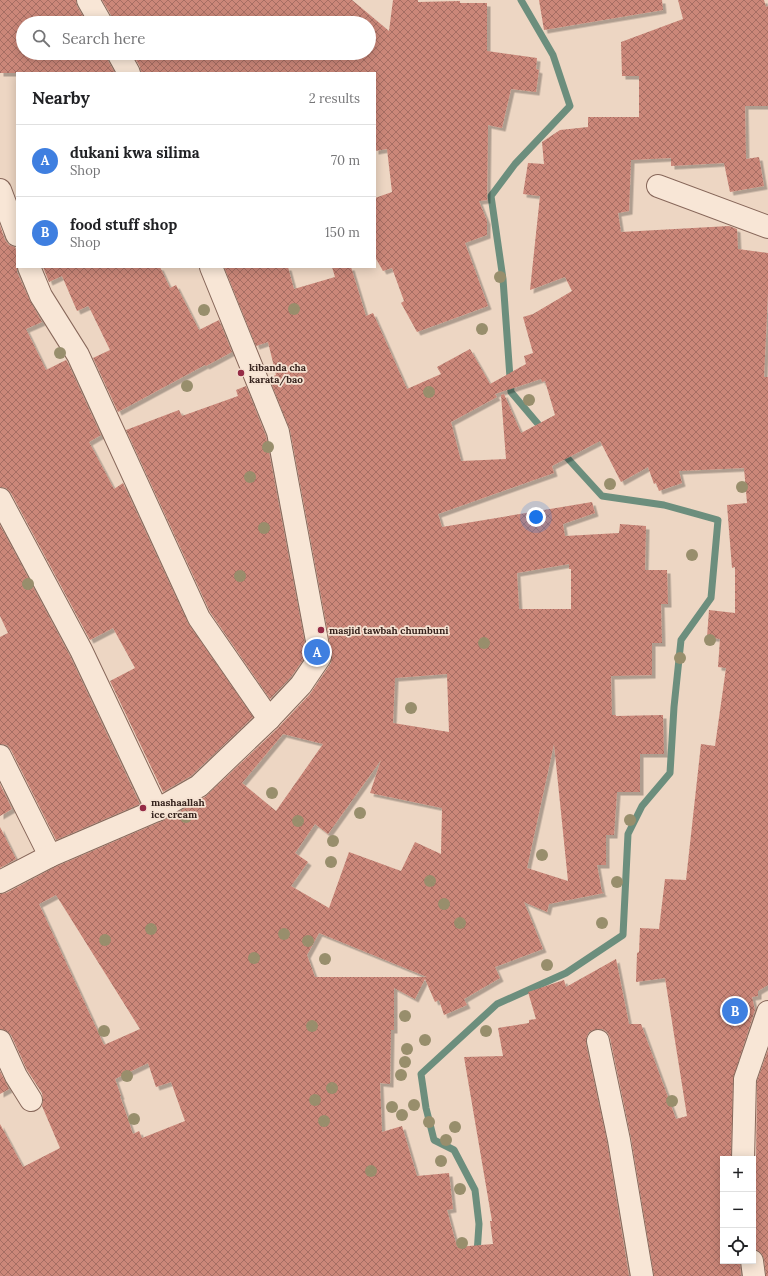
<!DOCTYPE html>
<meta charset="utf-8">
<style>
body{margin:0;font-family:Lora,serif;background:#f2f2f2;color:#202124}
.controls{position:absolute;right:12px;bottom:12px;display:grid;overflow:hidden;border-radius:0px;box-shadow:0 2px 10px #0003}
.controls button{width:36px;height:36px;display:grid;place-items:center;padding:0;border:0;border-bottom:1px solid #e0e0e0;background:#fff;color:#202124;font:20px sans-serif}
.you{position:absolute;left:536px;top:517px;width:14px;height:14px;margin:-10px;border:3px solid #fff;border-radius:50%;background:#1a73e8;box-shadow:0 0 0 6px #1a73e833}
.badge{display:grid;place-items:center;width:26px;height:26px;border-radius:50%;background:#952b46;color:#fff;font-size:13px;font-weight:700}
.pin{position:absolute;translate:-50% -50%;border:2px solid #fff;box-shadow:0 1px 4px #0006}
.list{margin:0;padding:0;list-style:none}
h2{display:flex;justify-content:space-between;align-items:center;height:52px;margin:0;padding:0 16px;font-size:17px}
h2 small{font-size:13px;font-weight:400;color:#757577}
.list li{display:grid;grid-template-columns:26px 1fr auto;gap:12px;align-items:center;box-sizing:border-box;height:72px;padding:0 16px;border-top:1px solid #e0e0e0}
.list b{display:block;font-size:15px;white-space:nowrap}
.list p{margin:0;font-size:13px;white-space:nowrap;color:#757577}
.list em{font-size:13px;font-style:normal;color:#757577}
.icon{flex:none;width:22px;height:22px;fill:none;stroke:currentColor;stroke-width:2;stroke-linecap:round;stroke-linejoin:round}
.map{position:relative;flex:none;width:768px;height:1276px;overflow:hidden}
.search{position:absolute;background:#fff;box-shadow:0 2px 10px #0003;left:16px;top:16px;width:360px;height:44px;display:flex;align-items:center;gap:10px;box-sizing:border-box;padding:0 14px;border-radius:22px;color:#757577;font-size:15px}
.panel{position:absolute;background:#fff;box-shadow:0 2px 10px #0003;left:16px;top:72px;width:360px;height:196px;border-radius:0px}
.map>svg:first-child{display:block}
</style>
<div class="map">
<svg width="768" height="1276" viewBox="0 0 768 1276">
<defs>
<pattern id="building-cross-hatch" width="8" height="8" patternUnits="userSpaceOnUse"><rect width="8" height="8" fill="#cb8779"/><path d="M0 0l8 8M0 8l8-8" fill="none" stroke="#a66e63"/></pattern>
<filter id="shadow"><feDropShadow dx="3.5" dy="3.5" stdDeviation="0" flood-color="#0004"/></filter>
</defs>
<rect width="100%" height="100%" fill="#edd6c3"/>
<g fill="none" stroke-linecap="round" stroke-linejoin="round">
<g stroke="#6c8e7d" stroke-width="7">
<polyline points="521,0 553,55 570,106 515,164 491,196 503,279 511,392 544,431"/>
<polyline points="477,1254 479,1224 475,1190 454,1150 434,1140 426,1108 421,1074 497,1004 566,973 623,935 628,834 642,806 670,773 674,707 681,640 711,598 718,520 664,505 602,496 561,451"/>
</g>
</g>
<g fill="url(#building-cross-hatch)" fill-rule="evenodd" filter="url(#shadow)">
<polygon points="0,0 76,0 77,6 87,23 23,23 23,53 106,53 107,59 115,73 0,73"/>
<polygon points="102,0 352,0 389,31 393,0 418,0 418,2 460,1 460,3 487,3 487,51 537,58 536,69 539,70 536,92 511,89 502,128 488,125 487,200 479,201 487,221 487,235 465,243 488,306 417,332 401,303 404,301 392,268 383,271 375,257 375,198 392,192 387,149 375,151 375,73 141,73 140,67 132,53 369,53 369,23 113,23 112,17"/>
<polygon points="539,0 662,0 663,10 544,30"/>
<path d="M678 0H764L766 7 768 6V106H745L746 159 759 157 764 186 730 192 724 163 671 166V158L631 160 629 211 618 213 621 232 729 226 737 229 738 249 768 253V292L764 377H768V985L758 991V996L752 997 755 1010 733 1078 731 1159H723V1261H740L741 1276H654L631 1138 610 1038 607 1032 602 1029H596L589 1032 586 1038V1044L607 1142 629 1276H0V1124L23 1167 60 1148 42 1106 43 1100 42 1093 27 1070 11 1035 7 1031 0 1029V894L6 893 55 867 162 821 205 797 278 728 310 694 331 663 332 655 290 430 269 378 276 375 268 342 256 346 224 267H288L294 289 335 277 332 267H351L366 316 373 313 407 389 441 374 437 367 470 349 490 384 526 364 524 356 533 353 523 317 533 314 572 291 565 277 530 290 540 196 523 194 528 163 544 164 542 142 560 130 588 127V117H639V76H622L621 42 683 19ZM541 379 542 382 545 381 555 415 521 433 504 394 501 395 506 459 461 461 451 422 497 397 495 394ZM600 441 621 482 648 467 654 484 656 483 659 491 682 483 679 471 744 468 747 503 727 505 732 568 735 567V613L709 610 707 637 720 639 718 667 726 668 715 746 701 744 686 880 665 879 659 929 640 928 639 952 637 953 636 982 665 978 687 1116 676 1119 641 1024H629L616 959 566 987 564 980 528 992 536 1019 529 1020V1023L498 1028 503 1056 464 1057 492 1221H490L493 1244 457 1247 447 1210 453 1209 449 1173 417 1176 402 1126 382 1132 380 1083 390 1084 391 1030H394V988L415 999 425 979 435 1002 439 1000 444 1015 467 1005 464 999 500 978 495 967 543 949 524 902 547 912 549 904 604 893 602 892 597 865H606V835H614L617 792H640V754H664L663 715 616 716V715H612L611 676 652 675V643H662L661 604H668L667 570H645L646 526 620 524 619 533 565 536 563 524 595 513 592 502 442 527 438 514 554 473 552 466ZM569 564V569H571V609H519L517 573ZM447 674 449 732 393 723 395 678ZM283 734 323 744 276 811 242 783ZM554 744 568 881 527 868ZM381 760 370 793 442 808 441 854 415 842 401 871 349 852 329 908 291 886 308 862 295 853 315 824 328 834ZM56 895 140 1029 104 1045 39 904ZM319 933 427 977H315L307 955ZM148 1063 156 1087 171 1082 185 1121 142 1138 139 1131 133 1134 120 1096H121L115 1079Z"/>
<polygon points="0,225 5,240 9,245 15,247 17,252 17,272 30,301 42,322 26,329 46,370 66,360 67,361 101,435 89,442 114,489 123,483 188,623 253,717 191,776 163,792 110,681 135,668 113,628 90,640 11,493 6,488 0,487"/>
<polygon points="43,267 160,267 170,288 176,285 199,330 219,320 232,352 206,366 205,365 118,412 93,358 110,350 89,307 88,306 77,311 62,276 49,282"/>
<polygon points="246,386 266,436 307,654 291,677 270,699 210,612 126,430 179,410 182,416 238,396 236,390"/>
<polygon points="0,525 70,656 140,804 56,840 11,750 7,745 0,744 0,637 8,633 0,616"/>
<polygon points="0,784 12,809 0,816"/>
<polygon points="0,827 16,859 0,868"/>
<polygon points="768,1050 768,1276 766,1276 764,1259 762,1254 757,1250 753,1249 753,1166 756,1159 757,1081"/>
<polygon points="0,1071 9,1089 0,1094"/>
</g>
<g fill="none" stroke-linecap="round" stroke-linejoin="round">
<g stroke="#87675a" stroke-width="24">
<g id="minor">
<polyline points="88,0 101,23"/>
<polyline points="118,53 129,73"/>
<polyline points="658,186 768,227"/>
<polyline points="0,190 17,235"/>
<polyline points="29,267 41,296 78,355 199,618 269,719"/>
<polyline points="0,499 81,650 157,810"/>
<polyline points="0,756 50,856"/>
<polyline points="0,882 50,856 157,810 199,786 269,719 301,685 320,657 278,432 211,267"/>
<polyline points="0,1041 16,1076 31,1100"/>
<polyline points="598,1041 619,1140 642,1276"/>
<polyline points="743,1159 745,1079 768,1012"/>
<polyline points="752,1261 754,1276"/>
</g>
</g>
<use href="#minor" stroke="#f8e6d6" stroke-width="22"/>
</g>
<g fill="#988e6c">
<circle cx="500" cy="277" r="6"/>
<circle cx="294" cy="309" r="6"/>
<circle cx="204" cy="310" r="6"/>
<circle cx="482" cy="329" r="6"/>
<circle cx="60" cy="353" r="6"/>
<circle cx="187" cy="386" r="6"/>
<circle cx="429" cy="392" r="6"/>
<circle cx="529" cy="400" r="6"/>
<circle cx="268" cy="447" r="6"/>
<circle cx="250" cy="477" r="6"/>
<circle cx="610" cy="484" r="6"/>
<circle cx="742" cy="487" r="6"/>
<circle cx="264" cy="528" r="6"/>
<circle cx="692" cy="555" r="6"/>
<circle cx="240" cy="576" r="6"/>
<circle cx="28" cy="584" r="6"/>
<circle cx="710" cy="640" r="6"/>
<circle cx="484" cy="643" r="6"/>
<circle cx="680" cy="658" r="6"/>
<circle cx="411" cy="708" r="6"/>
<circle cx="272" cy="793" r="6"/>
<circle cx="360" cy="813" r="6"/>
<circle cx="186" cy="817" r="6"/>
<circle cx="630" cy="820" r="6"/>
<circle cx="298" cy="821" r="6"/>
<circle cx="333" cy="841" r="6"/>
<circle cx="542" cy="855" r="6"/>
<circle cx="331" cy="862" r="6"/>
<circle cx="430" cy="881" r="6"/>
<circle cx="617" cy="882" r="6"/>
<circle cx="444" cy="904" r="6"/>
<circle cx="460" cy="923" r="6"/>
<circle cx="602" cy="923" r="6"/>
<circle cx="151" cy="929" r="6"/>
<circle cx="284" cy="934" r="6"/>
<circle cx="105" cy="940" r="6"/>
<circle cx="308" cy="941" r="6"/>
<circle cx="254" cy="958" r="6"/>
<circle cx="325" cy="959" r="6"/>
<circle cx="547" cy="965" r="6"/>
<circle cx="405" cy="1016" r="6"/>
<circle cx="312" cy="1026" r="6"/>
<circle cx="104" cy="1031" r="6"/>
<circle cx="486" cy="1031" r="6"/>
<circle cx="425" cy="1040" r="6"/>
<circle cx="407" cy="1049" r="6"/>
<circle cx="405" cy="1062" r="6"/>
<circle cx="401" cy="1075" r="6"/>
<circle cx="127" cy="1076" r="6"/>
<circle cx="332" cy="1088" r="6"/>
<circle cx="315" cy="1100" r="6"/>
<circle cx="672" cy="1101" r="6"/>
<circle cx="414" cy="1105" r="6"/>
<circle cx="392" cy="1107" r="6"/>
<circle cx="402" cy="1115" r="6"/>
<circle cx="134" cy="1119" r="6"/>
<circle cx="324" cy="1121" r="6"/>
<circle cx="429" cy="1122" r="6"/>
<circle cx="455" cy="1127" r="6"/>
<circle cx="446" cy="1140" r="6"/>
<circle cx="441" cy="1161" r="6"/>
<circle cx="371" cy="1171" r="6"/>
<circle cx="460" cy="1189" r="6"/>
<circle cx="462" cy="1243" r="6"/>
</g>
<g fill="#952b46" stroke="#f5e2d2" stroke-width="1.5">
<circle cx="241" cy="373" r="4"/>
<circle cx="321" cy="630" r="4"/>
<circle cx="143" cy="808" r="4"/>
</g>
<g text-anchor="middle" stroke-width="3.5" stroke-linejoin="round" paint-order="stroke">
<g font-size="10" font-weight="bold" fill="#37241e" stroke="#f5e2d2" text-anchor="start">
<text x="249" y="371">kibanda cha<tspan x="249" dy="12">karata/bao</tspan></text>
<text x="329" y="634">masjid tawbah chumbuni</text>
<text x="151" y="806">mashaallah<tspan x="151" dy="12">ice cream</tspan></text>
</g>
</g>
</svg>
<div class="controls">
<button>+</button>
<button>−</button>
<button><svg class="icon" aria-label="locate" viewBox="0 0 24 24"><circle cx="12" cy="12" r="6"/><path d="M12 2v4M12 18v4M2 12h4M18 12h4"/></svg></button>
</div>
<div class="you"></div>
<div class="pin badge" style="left:317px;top:652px;background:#3f7fe0">A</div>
<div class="pin badge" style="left:735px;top:1011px;background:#3f7fe0">B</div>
<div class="search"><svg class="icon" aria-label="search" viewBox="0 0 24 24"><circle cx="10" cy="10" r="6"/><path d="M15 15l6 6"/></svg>Search here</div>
<section class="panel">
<h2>Nearby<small>2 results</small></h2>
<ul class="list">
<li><span class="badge" style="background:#3f7fe0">A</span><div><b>dukani kwa silima</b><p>Shop</p></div><em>70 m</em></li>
<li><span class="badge" style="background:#3f7fe0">B</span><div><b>food stuff shop</b><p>Shop</p></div><em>150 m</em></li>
</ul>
</section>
</div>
